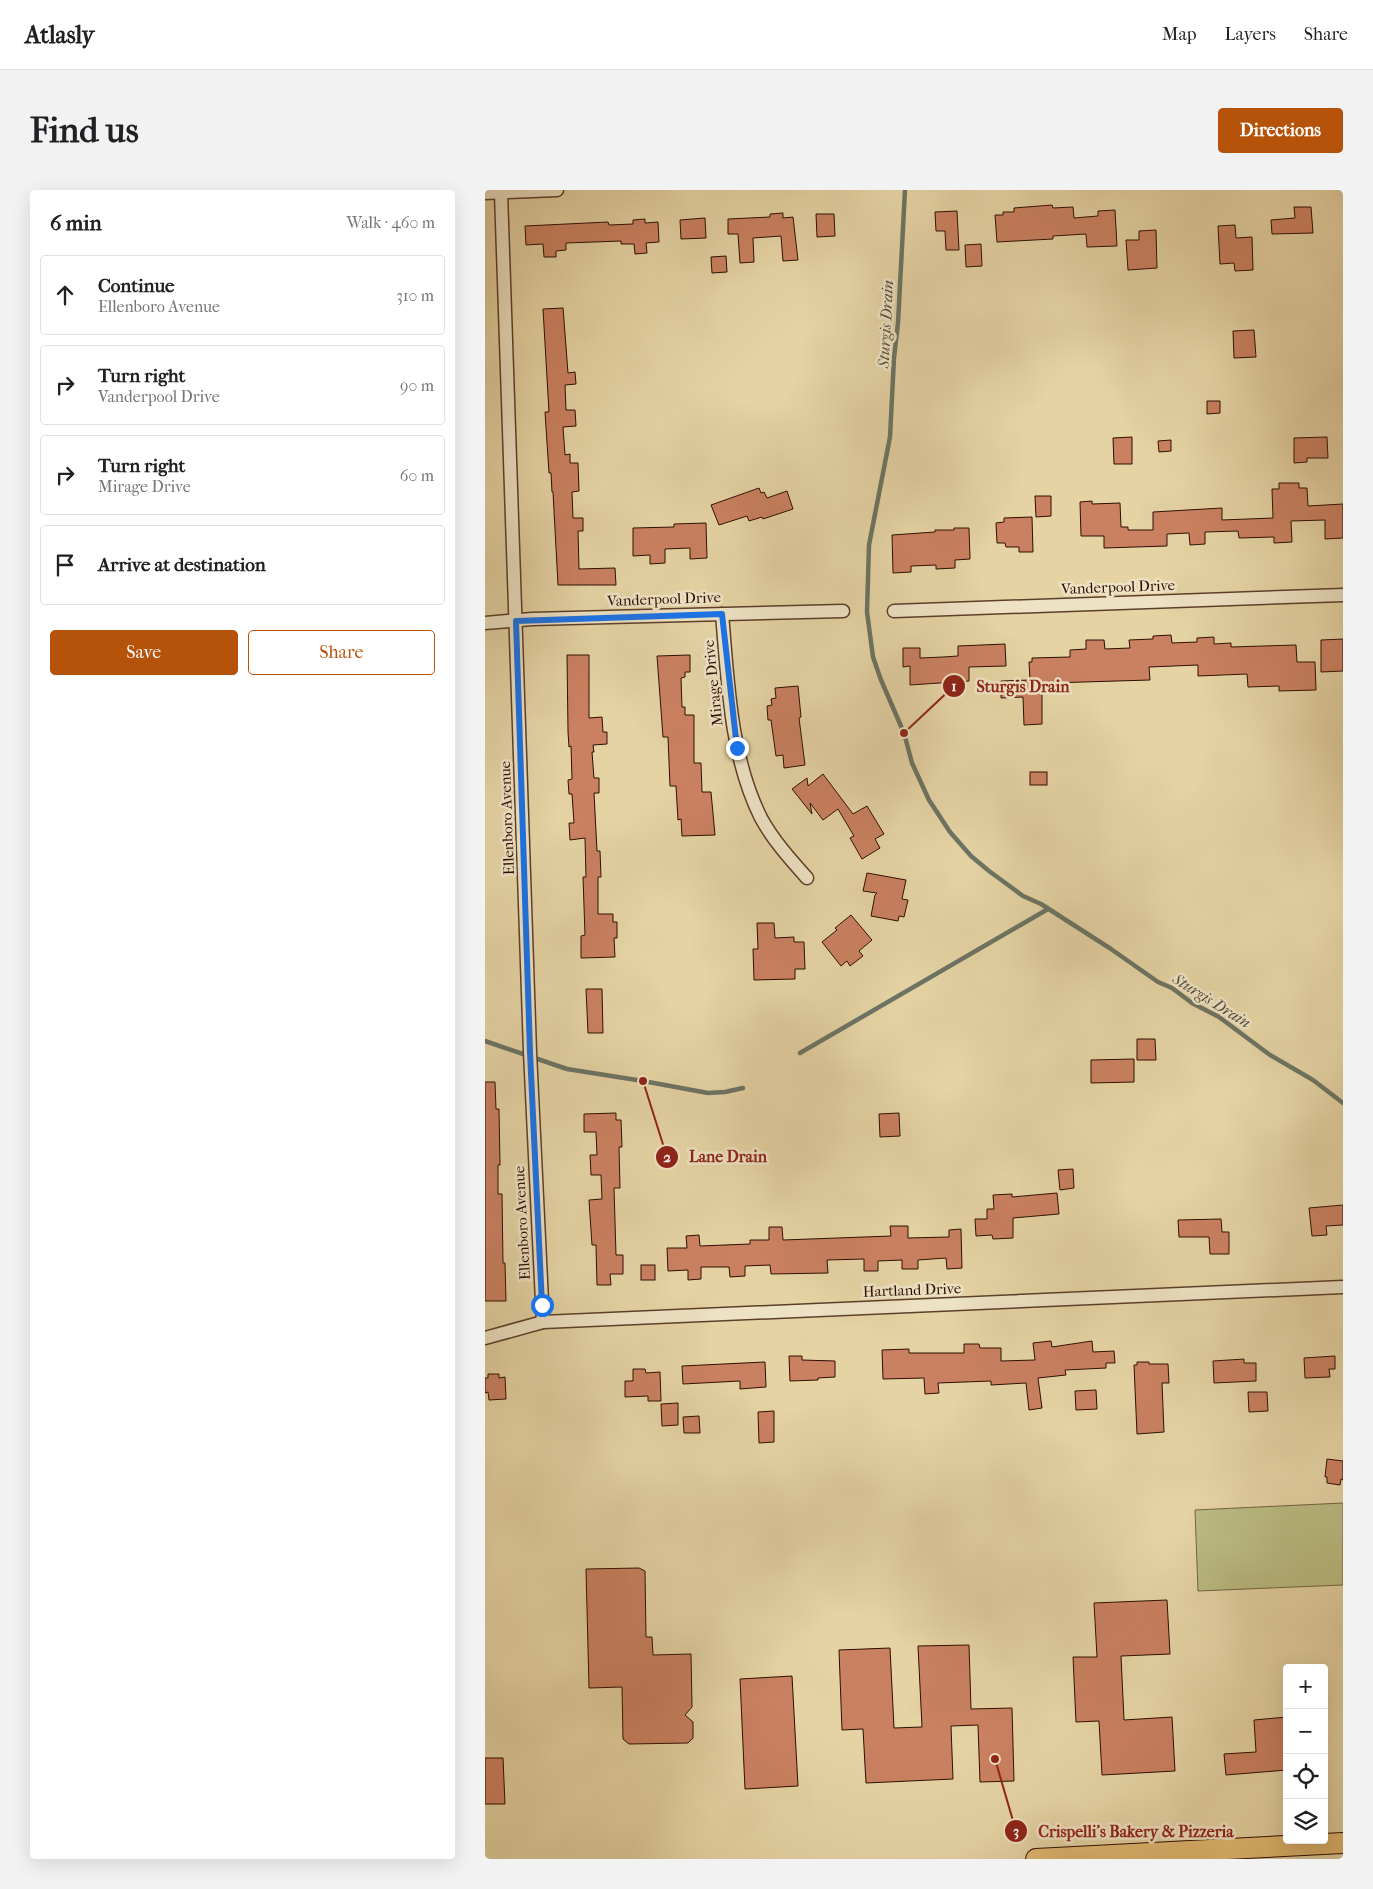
<!DOCTYPE html>
<meta charset="utf-8">
<style>
body{margin:0;font-family:"IM FELL French Canon",serif;background:#f2f2f2;color:#202124}
.controls{position:absolute;right:15px;bottom:15px;display:grid;overflow:hidden;border-radius:5px;box-shadow:0 5px 20px #0002}
.controls button{width:45px;height:45px;display:grid;place-items:center;padding:0;border:0;border-bottom:1px solid #e0e0e0;background:#fff;color:#202124;font:25px sans-serif}
.stop{position:absolute;width:15px;height:15px;margin:-11px;border:4px solid #1a73e8;border-radius:50%;background:#fff}
.stop.end{background:#1a73e8;border-color:#fff;box-shadow:0 1px 5px #0008}
.list{margin:0;padding:0;list-style:none}
h2{display:flex;justify-content:space-between;align-items:center;height:65px;margin:0;padding:0 20px;font-size:21px}
h2 small{font-size:16px;font-weight:400;color:#757577}
.list li{display:grid;grid-template-columns:32px 1fr auto;gap:15px;align-items:center;box-sizing:border-box;height:80px;margin:0 10px 10px;padding:0 10px;border:1px solid #e0e0e0;border-radius:5px}
.list b{display:block;font-size:19px;white-space:nowrap}
.list p{margin:0;font-size:16px;white-space:nowrap;color:#757577}
.list em{font-size:16px;font-style:normal;color:#757577}
.actions{display:flex;gap:10px;padding:15px 20px}
.actions a{flex:1;padding:11px 0;border:1px solid #b45309;border-radius:5px;text-align:center;font-size:18px;color:#b45309}
.actions .main{background:#b45309;color:#fff}
.icon{flex:none;width:28px;height:28px;fill:none;stroke:currentColor;stroke-width:2;stroke-linecap:round;stroke-linejoin:round}
.map{position:relative;flex:none;width:858px;height:1669px;overflow:hidden;border-radius:5px}
header{display:flex;align-items:center;gap:30px;box-sizing:border-box;height:70px;padding:0 25px;background:#fff;border-bottom:1px solid #e0e0e0}
header strong{font-size:24px}
nav{display:flex;gap:28px;margin-inline-start:auto;font-size:18px}
.intro{display:flex;align-items:center;justify-content:space-between;box-sizing:border-box;height:120px;padding:0 30px}
h1{margin:0;font-size:35px}
.button{padding:12px 22px;border-radius:5px;background:#b45309;color:#fff;font-size:18px;font-weight:700}
main{display:flex;gap:30px;padding:0 30px}
aside{flex:1;background:#fff;border-radius:5px;box-shadow:0 5px 20px #0002}
.map>svg:first-child{display:block}
</style>
<header>
<strong>Atlasly</strong>
<nav><a>Map</a><a>Layers</a><a>Share</a></nav>
</header>
<div class="intro"><h1>Find us</h1><a class="button">Directions</a></div>
<main>
<aside>
<h2>6 min<small>Walk · 460 m</small></h2>
<ul class="list">
<li><svg class="icon" aria-label="ahead" viewBox="0 0 24 24"><path d="M12 20V5M6 11l6-6 6 6"/></svg><div><b>Continue</b><p>Ellenboro Avenue</p></div><em>310 m</em></li>
<li><svg class="icon" aria-label="right" viewBox="0 0 24 24"><path d="M7 20v-9h11M14 6l5 5-5 5"/></svg><div><b>Turn right</b><p>Vanderpool Drive</p></div><em>90 m</em></li>
<li><svg class="icon" aria-label="right" viewBox="0 0 24 24"><path d="M7 20v-9h11M14 6l5 5-5 5"/></svg><div><b>Turn right</b><p>Mirage Drive</p></div><em>60 m</em></li>
<li><svg class="icon" aria-label="arrive" viewBox="0 0 24 24"><path d="M6 21V4h12l-3 4 3 4H6"/></svg><div><b>Arrive at destination</b></div></li>
</ul>
<div class="actions"><a class="main">Save</a><a>Share</a></div>
</aside>
<div class="map">
<svg width="858" height="1669" viewBox="0 0 858 1669">
<rect width="100%" height="100%" fill="#e5d3a4"/>
<filter id="stains"><feTurbulence type="fractalNoise" baseFrequency=".004" numOctaves="4"/><feColorMatrix values="0 0 0 0 .2 0 0 0 0 .09 0 0 0 0 .02 0 0 0 .5 -.17"/></filter>
<radialGradient id="worn" r=".72"><stop offset=".6" stop-color="#630" stop-opacity="0"/><stop offset="1" stop-color="#630" stop-opacity=".3"/></radialGradient>
<polygon fill="#babb82" stroke="#746442" points="858,1313 858,1395 713,1401 710,1320"/>
<g fill="none" stroke-linecap="round" stroke-linejoin="round">
<g stroke="#6c7463" stroke-width="4.5">
<polyline points="420,0 413,133 409,168 405,247 384,355 382,422 388,467 396,490 419,543 427,573 444,610 465,642 486,666 504,681 538,706 556,714 626,759 673,792 687,798 707,813 734,827 785,865 828,890 858,913"/>
<polyline points="0,851 82,879 158,891 223,903 240,902 258,898"/>
<polyline points="315,863 563,719"/>
</g>
</g>
<g fill="#ca8161" stroke="#2e0e02">
<polygon points="567,15 568,18 588,17 589,28 613,26 613,21 630,20 632,56 602,57 601,44 568,46 568,49 512,52 510,25 518,25 518,22 529,22 529,18"/>
<polygon points="809,17 826,17 828,43 787,44 786,30 810,28"/>
<polygon points="472,21 474,60 461,60 460,41 451,41 450,22"/>
<polygon points="298,23 298,28 308,27 313,70 298,71 296,46 268,48 269,72 255,73 253,44 243,44 243,29 285,27 285,24"/>
<polygon points="331,24 349,24 350,46 332,47"/>
<polygon points="220,28 221,48 196,49 195,30"/>
<polygon points="160,29 160,33 173,32 174,52 161,53 162,63 150,64 149,54 136,54 136,51 81,53 81,60 71,61 71,67 59,67 58,54 41,55 40,36 123,32 124,35 148,34 148,30"/>
<polygon points="750,35 751,48 767,47 768,80 750,81 749,73 735,74 733,36"/>
<polygon points="671,40 672,78 643,80 641,50 654,50 654,41"/>
<polygon points="496,54 497,76 481,77 480,55"/>
<polygon points="241,66 242,82 227,83 226,67"/>
<polygon points="78,118 83,183 90,182 91,194 80,195 81,220 90,220 91,236 78,237 80,265 85,264 85,273 93,273 94,301 87,302 88,328 98,328 98,341 93,341 94,379 130,378 131,395 73,395 68,302 67,302 66,283 64,283 60,222 64,222 58,119"/>
<polygon points="769,140 771,167 749,168 748,141"/>
<polygon points="722,211 735,211 735,223 722,224"/>
<polygon points="647,247 647,274 629,274 628,248"/>
<polygon points="842,247 843,268 822,268 822,272 809,273 809,248"/>
<polygon points="686,250 686,261 674,262 673,251"/>
<polygon points="794,293 814,293 814,298 822,298 823,316 858,314 858,348 840,349 840,330 806,331 807,352 789,353 789,347 754,348 753,341 720,342 720,354 705,355 704,343 682,344 682,356 619,358 619,346 596,346 595,312 607,311 607,314 635,313 636,337 643,337 643,340 668,340 668,322 737,318 737,330 788,328 787,299 794,299"/>
<polygon points="274,298 276,303 279,302 282,308 302,301 308,319 278,329 277,327 264,331 262,326 234,335 226,315"/>
<polygon points="550,306 566,306 566,326 551,327"/>
<polygon points="547,327 548,362 534,362 534,357 521,357 520,353 512,353 511,333 519,332 519,328"/>
<polygon points="221,333 222,368 205,369 205,358 180,359 180,373 165,374 165,365 148,366 148,338 189,337 189,334"/>
<polygon points="469,338 484,338 485,369 470,370 470,378 451,379 451,375 426,376 426,382 408,383 407,345 450,342 450,340 469,340"/>
<polygon points="686,445 687,453 712,452 712,448 729,447 729,454 746,453 746,457 811,455 812,472 830,472 831,500 794,501 794,496 763,497 762,484 713,486 713,475 664,477 665,490 565,493 565,496 557,496 557,534 539,535 538,507 516,508 516,491 545,490 544,472 547,472 547,468 585,467 585,460 601,459 601,450 619,450 620,459 645,458 644,450 668,449 668,446"/>
<polygon points="858,449 858,481 836,482 836,450"/>
<polygon points="520,454 521,476 484,477 484,491 425,495 425,476 418,477 418,458 435,458 435,468 458,467 473,466 473,456"/>
<polygon points="82,465 104,465 104,528 117,527 118,542 122,542 122,554 108,555 109,562 107,562 109,588 114,588 114,603 109,603 112,661 115,661 116,687 113,687 113,724 128,724 128,732 132,732 132,748 129,748 130,767 96,768 96,746 100,745 98,687 101,687 100,648 85,650 84,633 89,633 87,604 84,604 83,590 87,589 86,556 84,557 83,542"/>
<polygon points="205,465 205,482 200,482 200,487 196,488 197,517 200,517 200,525 209,525 209,573 216,573 217,602 226,602 230,645 197,646 196,629 193,630 191,596 185,596 183,547 178,547 172,466"/>
<polygon points="313,496 316,527 314,528 320,575 299,578 298,565 291,566 286,530 283,530 282,516 287,515 286,509 291,508 290,498"/>
<rect x="545" y="582" width="17" height="13"/>
<polygon points="338,584 368,624 382,616 399,644 390,649 395,658 377,669 365,648 369,646 353,619 338,630 325,613 327,624 307,599 322,588 323,596"/>
<polygon points="382,683 421,690 417,709 423,710 419,727 414,726 413,731 386,726 390,705 392,703 378,701"/>
<polygon points="366,725 387,750 374,761 378,766 365,776 362,771 356,776 337,752 352,740 350,738"/>
<polygon points="272,733 289,733 290,748 309,747 309,752 319,752 320,779 310,779 310,789 269,790 268,759 273,759"/>
<polygon points="101,799 117,799 118,843 103,843"/>
<polygon points="652,849 670,849 671,870 652,870"/>
<polygon points="649,869 649,892 606,893 606,870"/>
<polygon points="0,892 10,892 11,919 14,919 15,975 13,975 13,1004 17,1004 18,1073 20,1073 21,1111 0,1111"/>
<polygon points="131,923 131,930 136,930 137,957 134,957 135,998 129,998 131,1065 138,1065 138,1084 125,1084 126,1095 112,1095 111,1055 107,1055 104,1010 117,1009 116,985 106,985 105,965 112,965 111,942 99,942 99,924"/>
<polygon points="414,923 415,946 395,947 394,924"/>
<polygon points="588,979 589,998 575,1000 573,980"/>
<polygon points="572,1003 574,1024 528,1028 528,1048 508,1049 507,1045 491,1046 490,1029 502,1029 502,1019 509,1019 508,1005 527,1004 527,1007"/>
<polygon points="858,1015 858,1035 841,1036 842,1045 827,1046 824,1018"/>
<polygon points="736,1029 737,1042 744,1042 744,1064 725,1064 724,1047 694,1047 693,1030"/>
<polygon points="405,1036 423,1036 423,1048 464,1047 464,1040 476,1039 477,1078 462,1079 461,1068 433,1070 433,1079 417,1079 417,1070 393,1071 393,1081 379,1081 379,1069 342,1070 343,1083 286,1084 285,1075 260,1076 260,1086 245,1087 244,1077 216,1077 216,1089 203,1090 203,1080 183,1081 182,1058 202,1058 201,1046 214,1045 215,1056 265,1054 265,1050 284,1050 284,1037 297,1037 298,1050 406,1046"/>
<rect x="156" y="1075" width="14" height="15"/>
<polygon points="566,1151 567,1157 607,1151 608,1162 629,1161 630,1173 621,1173 621,1178 580,1180 581,1185 553,1188 557,1218 544,1220 541,1193 506,1195 506,1191 453,1193 454,1203 440,1204 439,1188 398,1189 397,1160 424,1159 424,1163 479,1163 479,1154 494,1154 495,1158 516,1158 516,1171 550,1170 548,1153"/>
<polygon points="304,1166 317,1166 317,1170 350,1171 350,1187 333,1188 333,1190 305,1191"/>
<polygon points="850,1166 850,1179 844,1179 845,1187 820,1188 819,1168"/>
<polygon points="759,1169 759,1173 771,1173 771,1191 729,1193 728,1171"/>
<polygon points="280,1172 281,1197 255,1199 255,1191 198,1194 197,1176"/>
<polygon points="652,1172 664,1172 664,1174 683,1174 684,1193 677,1193 679,1242 652,1244 649,1175 652,1175"/>
<polygon points="148,1179 160,1179 161,1183 175,1182 176,1211 163,1211 163,1206 140,1207 140,1191 148,1191"/>
<polygon points="3,1184 14,1184 14,1188 20,1187 21,1209 4,1210 3,1202 0,1203 0,1188 3,1188"/>
<polygon points="611,1200 612,1219 591,1220 590,1201"/>
<polygon points="763,1202 782,1202 783,1221 764,1222"/>
<polygon points="193,1213 193,1235 177,1236 176,1214"/>
<polygon points="289,1221 289,1252 274,1253 273,1222"/>
<polygon points="214,1226 215,1243 199,1243 198,1227"/>
<polygon points="842,1269 858,1271 858,1290 856,1289 855,1295 842,1293 842,1287 840,1287"/>
<polygon points="154,1378 160,1381 161,1447 167,1447 168,1465 206,1464 207,1517 200,1525 208,1532 208,1548 203,1553 144,1554 138,1549 137,1497 104,1498 101,1379"/>
<polygon points="682,1410 685,1464 636,1466 639,1530 687,1527 690,1581 617,1585 614,1531 591,1532 588,1467 612,1467 609,1413"/>
<polygon points="484,1455 486,1519 527,1518 529,1591 495,1592 493,1535 466,1536 468,1589 381,1593 378,1539 357,1540 354,1460 405,1458 409,1538 437,1537 433,1456"/>
<polygon points="307,1486 313,1596 260,1599 255,1489"/>
<polygon points="802,1527 802,1580 741,1585 739,1564 771,1562 769,1530"/>
<polygon points="0,1568 18,1568 20,1614 0,1614"/>
</g>
<g fill="none" stroke-linecap="round" stroke-linejoin="round">
<g stroke="#5c3f2a" stroke-width="15">
<g id="street">
<polyline points="0,3 72,0"/>
<polyline points="16,3 45,862 58,1132"/>
<polyline points="409,421 858,405"/>
<path d="M237 424C243 492 245 566 276 628 288 650 305 669 322 688"/>
<polyline points="0,433 47,429 358,421"/>
<polyline points="0,1148 58,1132 858,1097"/>
</g>
</g>
<g stroke="#2e0e02" stroke-width="22">
<polyline id="primary" points="551,1669 858,1653"/>
</g>
<use href="#street" stroke="#eee2c4" stroke-width="12"/>
<use href="#primary" stroke="#e2ba72" stroke-width="20"/>
</g>
<g fill="none" stroke-linecap="round" stroke-linejoin="round">
<polyline stroke="#1a73e8" stroke-width="6" points="57,1115 45,862 31,431 237,424 252,558"/>
</g>
<g text-anchor="middle" stroke-width="5" stroke-linejoin="round" paint-order="stroke">
<g font-size="15" fill="#2e0e02" stroke="#eee2c4">
<text transform="translate(633 397) rotate(-2)" y="5">Vanderpool Drive</text>
<text transform="translate(179 409) rotate(-2)" y="5">Vanderpool Drive</text>
<text transform="translate(228 493) rotate(-96)" y="5">Mirage Drive</text>
<text transform="translate(22 628) rotate(-92)" y="5">Ellenboro Avenue</text>
<text transform="translate(37 1033) rotate(-93)" y="5">Ellenboro Avenue</text>
<text transform="translate(427 1100) rotate(-2)" y="5">Hartland Drive</text>
</g>
<g font-size="16" font-style="italic" fill="#524a3b" stroke="#eee2c4">
<text transform="translate(400 134) rotate(-87)" y="6">Sturgis Drain</text>
<text transform="translate(727 810) rotate(32)" y="6">Sturgis Drain</text>
</g>
</g>
<path fill="none" stroke="#8f2418" stroke-width="2" d="M419 543L469 496M158 891L182 967M510 1569L531 1641"/>
<g fill="#8f2418" stroke="#eee2c4" stroke-width="2">
<circle cx="419" cy="543" r="5"/>
<circle cx="158" cy="891" r="5"/>
<circle cx="510" cy="1569" r="5"/>
<circle cx="469" cy="496" r="12"/>
<circle cx="182" cy="967" r="12"/>
<circle cx="531" cy="1641" r="12"/>
</g>
<g font-size="15" text-anchor="middle" font-weight="bold" fill="#fff">
<text x="469" y="501">1</text>
<text x="182" y="972">2</text>
<text x="531" y="1646">3</text>
</g>
<g font-size="16" text-anchor="middle" font-weight="bold" fill="#8f2418" stroke="#eee2c4" stroke-width="5" stroke-linejoin="round" paint-order="stroke">
<text x="538" y="502">Sturgis Drain</text>
<text x="243" y="972">Lane Drain</text>
<text x="651" y="1647">Crispelli’s Bakery &amp; Pizzeria</text>
</g>
<rect width="100%" height="100%" filter="url(#stains)"/>
<rect width="100%" height="100%" fill="url(#worn)"/>
</svg>
<div class="controls">
<button>+</button>
<button>−</button>
<button><svg class="icon" aria-label="locate" viewBox="0 0 24 24"><circle cx="12" cy="12" r="6"/><path d="M12 2v4M12 18v4M2 12h4M18 12h4"/></svg></button>
<button><svg class="icon" aria-label="layers" viewBox="0 0 24 24"><path d="M12 4l9 5-9 5-9-5zM3 14l9 5 9-5"/></svg></button>
</div>
<div class="stop" style="left:57px;top:1115px"></div>
<div class="stop end" style="left:252px;top:558px"></div>
</div>
</main>
